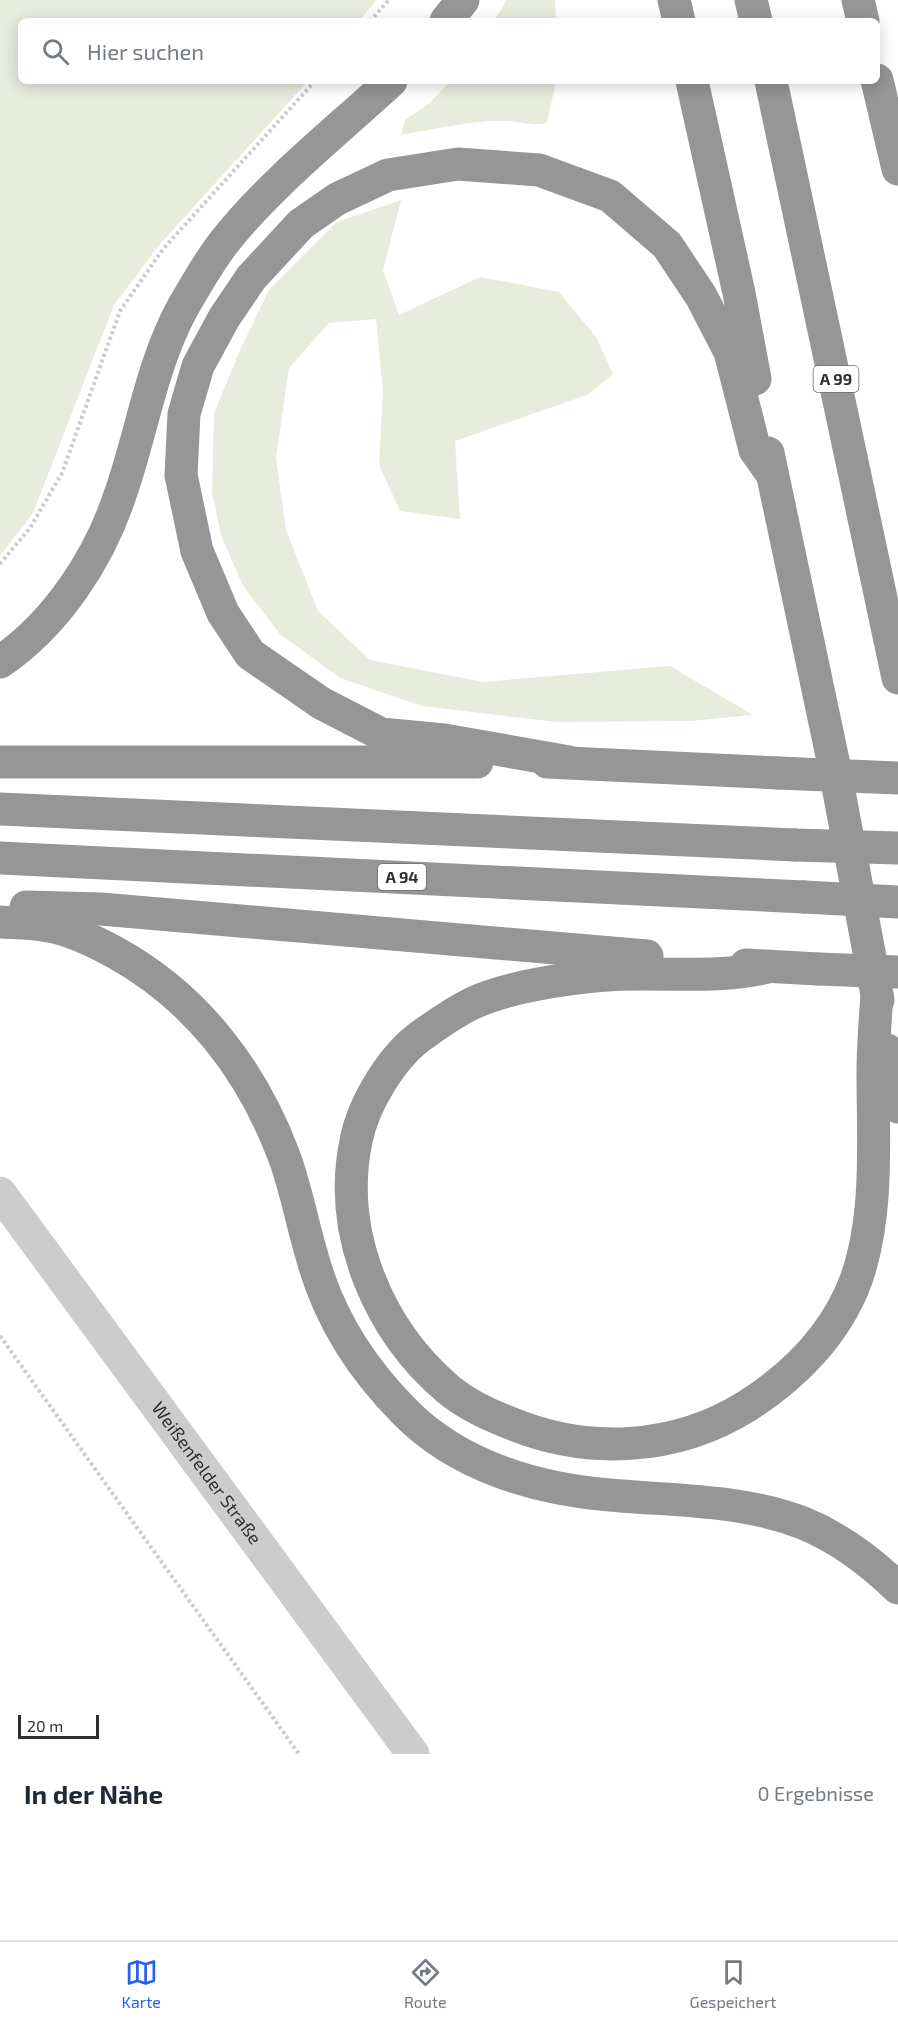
<!DOCTYPE html>
<html lang="de">
<meta charset="utf-8">
<style>
body{margin:0;font-family:"Exo 2",sans-serif;background:#f2f2f3;color:#1f2937}
.scale{position:absolute;left:18px;bottom:15px;width:81px;box-sizing:border-box;padding-left:6px;border:3px solid #2f2f2f;border-top:0;font-size:16px;line-height:21px;white-space:nowrap;color:#2f2f2f;-webkit-text-stroke:4px #fff;paint-order:stroke}
.list{margin:0;padding:0;list-style:none}
h2{display:flex;justify-content:space-between;align-items:center;height:78px;margin:0;padding:0 24px;font-size:26px}
h2 small{font-size:20px;font-weight:400;color:#747a83}
.icon{flex:none;width:33px;height:33px;fill:none;stroke:currentColor;stroke-width:2;stroke-linecap:round;stroke-linejoin:round}
.map{position:relative;flex:none;width:898px;height:1754px;overflow:hidden}
.search{position:absolute;background:#fff;box-shadow:0 3px 15px #0003;left:18px;right:18px;top:18px;height:66px;display:flex;align-items:center;gap:15px;box-sizing:border-box;padding:0 21px;border-radius:9px;color:#747a83;font-size:22px}
.sheet{height:186px;background:#fff}
nav{display:flex;justify-content:space-around;align-items:center;box-sizing:border-box;height:84px;border-top:2px solid #e0e1e3;background:#fff;font-size:16px;color:#747a83}
nav a{display:grid;justify-items:center;gap:3px}
nav .on{color:#2563eb}
.map>svg:first-child{display:block}
</style>
<div class="map">
<svg width="898" height="1754" viewBox="0 0 898 1754">
<rect width="100%" height="100%" fill="#fff"/>
<g fill="#e7ecdd">
<polygon points="0,0 377,0 359,21 21,21 21,81 308,81 160,244 114,305 33,513 0,556"/>
<polygon points="507,0 555,0 556,21 494,21"/>
<path d="M450 81H556L547 123C529 127 521 121 505 121 470 120 435 129 401 135L405 120 430 103Z"/>
<polygon points="401,200 383,270 399,315 480,277 559,292 596,337 613,374 587,395 455,441 460,519 400,511 379,465 383,392 376,319 329,323 289,368 276,458 286,530 318,611 370,660 483,682 670,666 753,715 691,721 557,722 422,706 340,678 280,634 243,586 221,535 212,493 214,413 241,348 269,290 337,222"/>
</g>
<g fill="none" stroke-linecap="round" stroke-linejoin="round">
<g stroke="#ccc" stroke-width="4" stroke-dasharray="3 3" stroke-linecap="butt">
<polyline points="370,21 389,0"/>
<polyline points="0,564 30,528 62,473 120,311 163,249 315,81"/>
<polyline points="0,1336 299,1754"/>
</g>
<path stroke="#ccc" stroke-width="33" id="s1" d="M0 1193 413 1754"/>
<g stroke="#969696" stroke-width="33">
<polyline points="674,0 679,21"/>
<polyline points="751,0 756,21"/>
<polyline points="858,0 863,21"/>
<polyline points="446,21 463,0"/>
<polyline points="877,80 898,169"/>
<polyline points="692,81 739,293 755,379"/>
<polyline points="771,81 898,678"/>
<polyline points="768,453 834,765 878,1000"/>
<path d="M0 662C56 624 99 559 120 495 142 433 151 365 183 307 196 285 209 261 225 241 269 185 338 130 391 81"/>
<polyline points="0,762 477,762"/>
<polyline points="547,762 778,773"/>
<polyline points="569,762 444,740 381,734 321,703 250,654 223,613 197,551 181,475 184,414 198,366 224,318 251,278 301,224 337,199 388,175 458,164 539,170 610,196 667,245 701,296 730,352 755,450 772,474"/>
<polyline points="0,809 795,845"/>
<polyline points="0,858 804,897"/>
<polyline points="26,907 101,909 647,956"/>
<path d="M0 922C16 923 33 923 49 926 72 930 96 942 116 953 197 998 252 1071 284 1156 296 1188 302 1223 312 1256 328 1316 361 1368 405 1412 458 1466 536 1489 610 1495 675 1501 741 1499 803 1523 840 1538 870 1561 898 1588"/>
<polyline points="746,965 818,969"/>
<path d="M768 967C714 980 661 971 607 975 567 978 506 987 471 1004 455 1012 439 1023 425 1033 393 1054 363 1104 356 1141 337 1233 378 1330 449 1390 466 1404 489 1415 510 1423 587 1455 675 1451 747 1406 794 1376 836 1334 856 1280 879 1215 873 1140 873 1073 873 1047 875 1021 877 995"/>
<polyline points="887,1050 898,1107"/>
</g>
<g stroke="#969696" stroke-width="33">
<polyline points="778,773 898,778"/>
<polyline points="795,845 898,848"/>
<polyline points="804,897 898,902"/>
<polyline points="818,969 898,972"/>
</g>
</g>
<g text-anchor="middle" stroke-width="6" stroke-linejoin="round" paint-order="stroke">
<g fill="#fff" stroke="#6d6d6d" stroke-width="1.5">
<rect x="813.5" y="366" width="45" height="26" rx="4.5"/>
<rect x="378" y="864" width="48" height="26" rx="4.5"/>
</g>
<g font-size="16" font-weight="bold" fill="#2f2f2f">
<text x="836" y="385">A 99</text>
<text x="402" y="883">A 94</text>
</g>
<g font-size="18" fill="#2f2f2f" stroke="#fff">
<text dy="6" stroke="none"><textPath href="#s1" startOffset="348">Weißenfelder Straße</textPath></text>
</g>
</g>
</svg>
<div class="scale">20 m</div>
<div class="search"><svg class="icon" aria-label="search" viewBox="0 0 24 24"><circle cx="10" cy="10" r="6"/><path d="M15 15l6 6"/></svg>Hier suchen</div>
</div>
<section class="sheet">
<h2>In der Nähe<small>0 Ergebnisse</small></h2>
<ul class="list">
</ul>
</section>
<nav>
<a class="on"><svg class="icon" aria-label="map" viewBox="0 0 24 24"><path d="M3 6l6-2 6 2 6-2v14l-6 2-6-2-6 2zM9 4v14M15 6v14"/></svg>Karte</a>
<a><svg class="icon" aria-label="directions" viewBox="0 0 24 24"><path d="M12 3l9 9-9 9-9-9zM9 14v-3h6M13 9l2 2-2 2"/></svg>Route</a>
<a><svg class="icon" aria-label="saved" viewBox="0 0 24 24"><path d="M7 4h10v16l-5-4-5 4z"/></svg>Gespeichert</a>
</nav>
